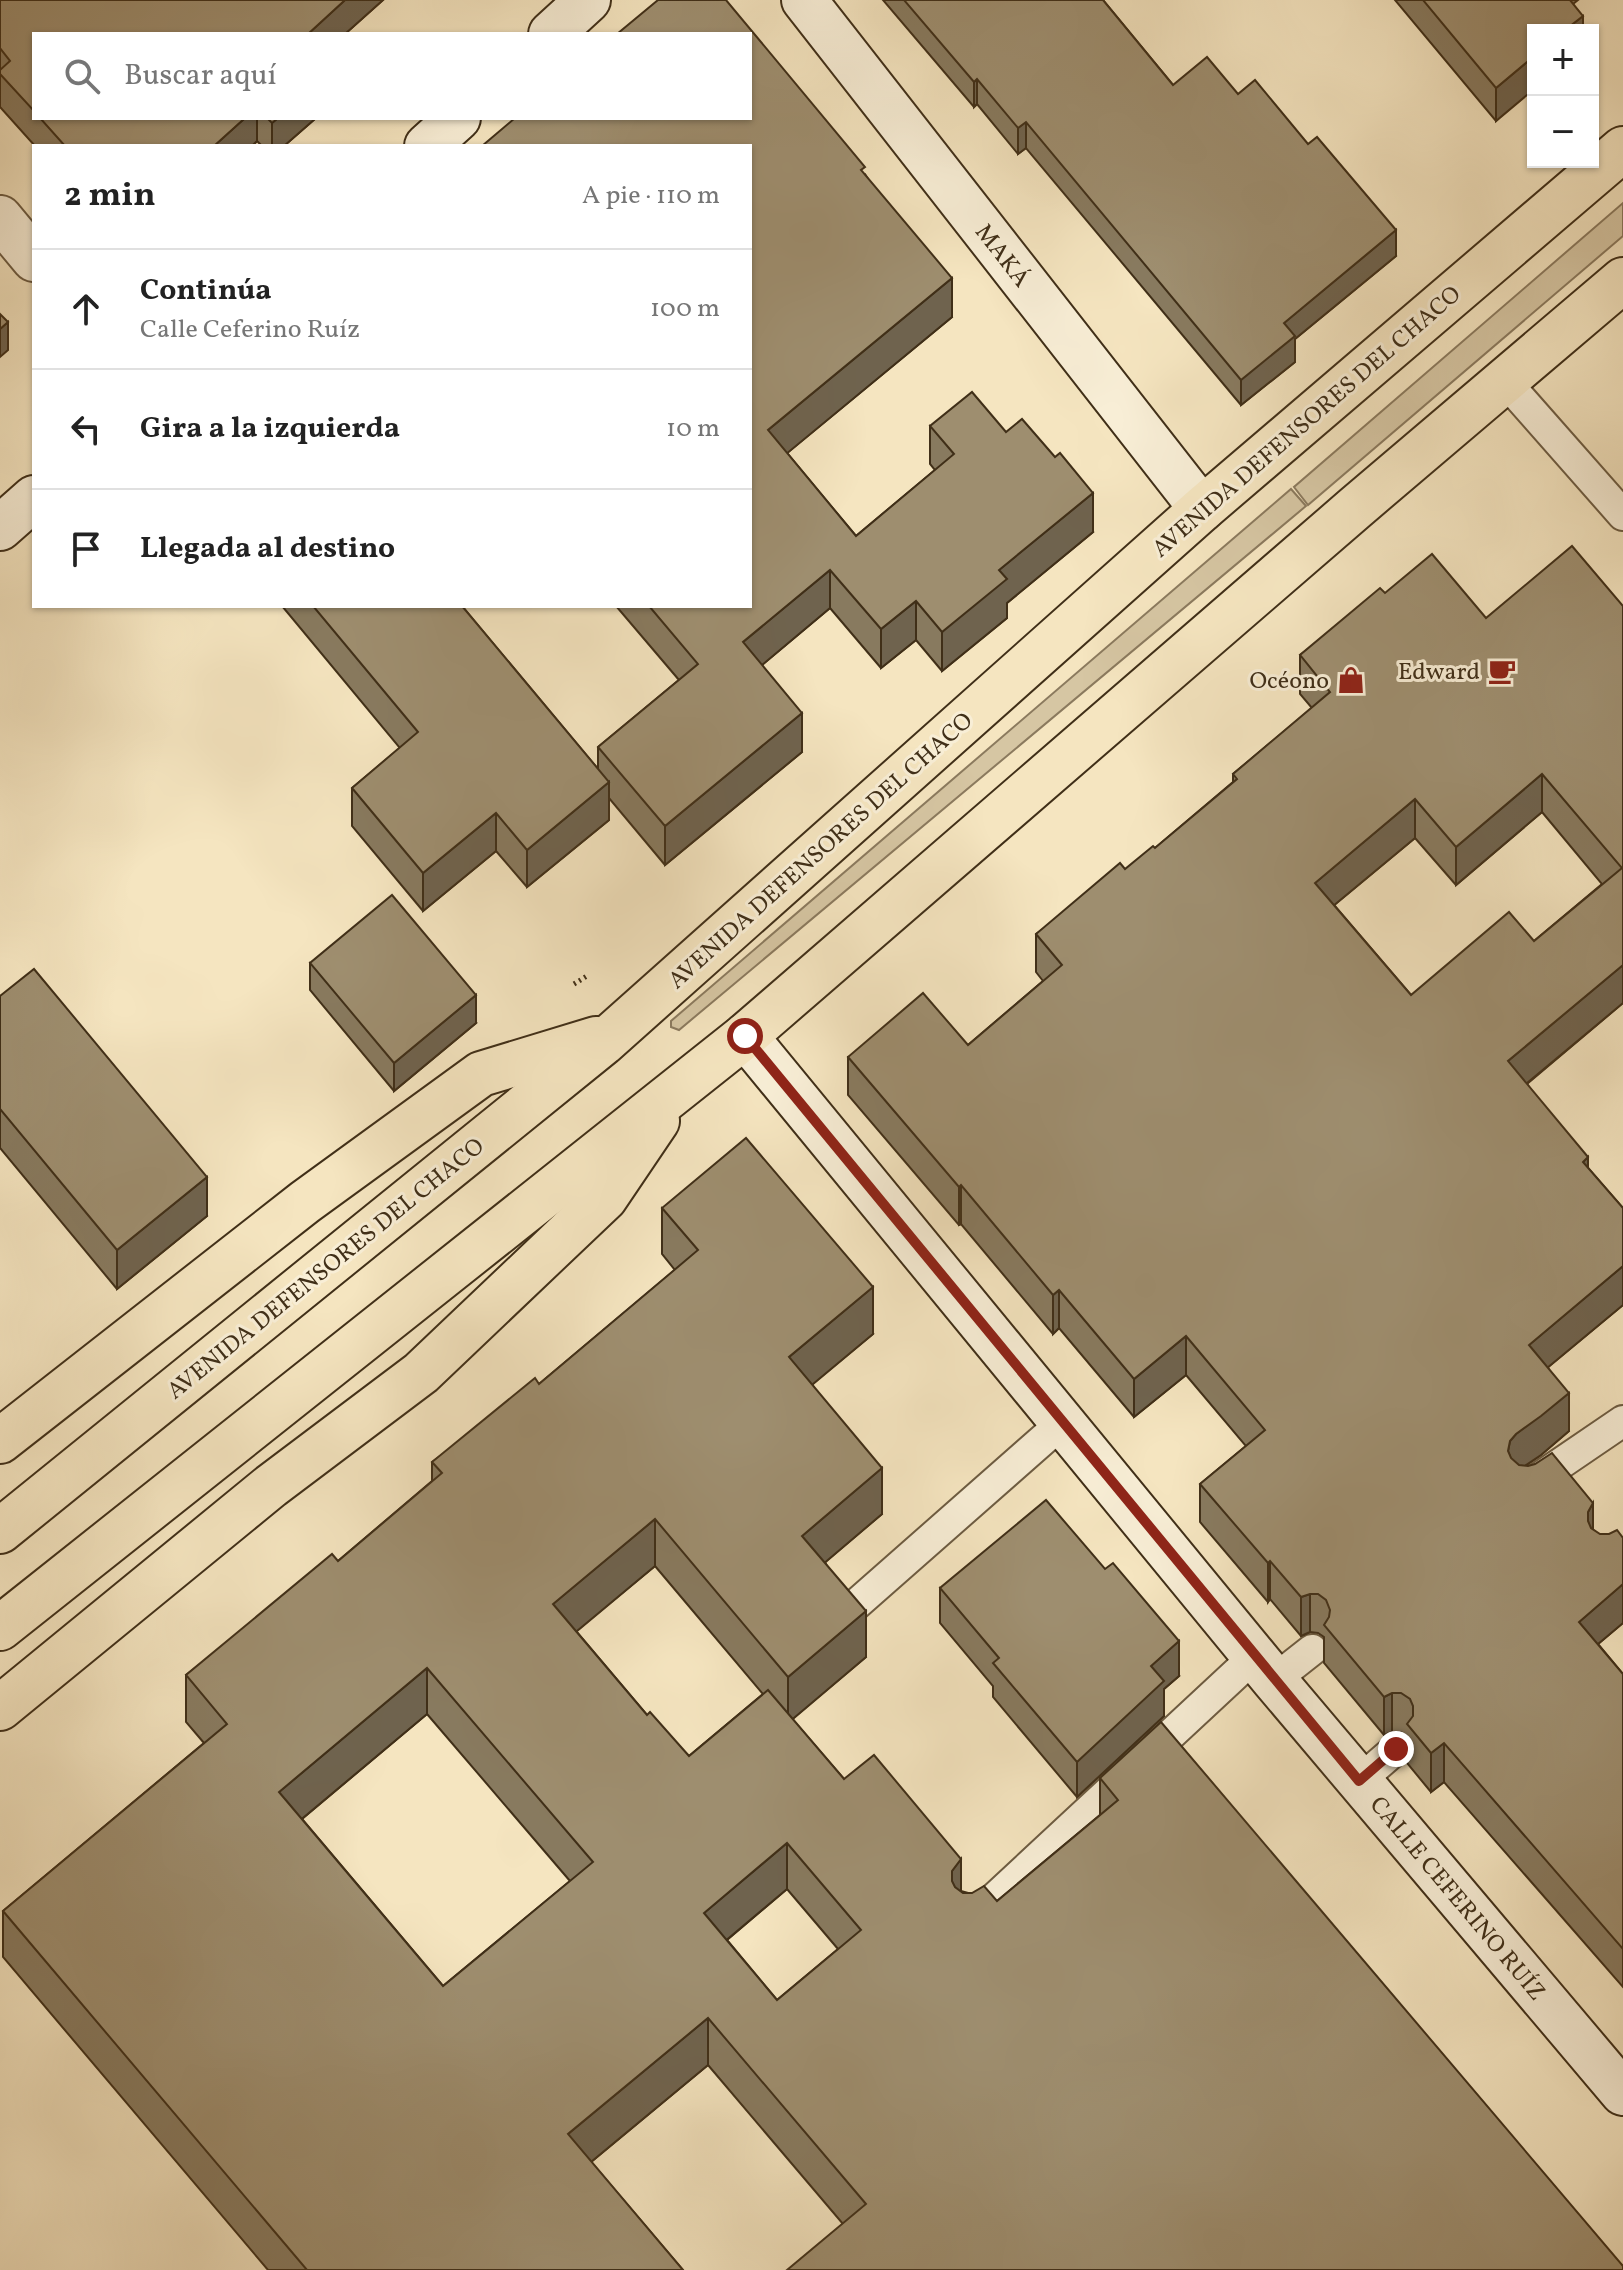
<!DOCTYPE html>
<html lang="es">
<meta charset="utf-8">
<style>
body{margin:0;font-family:Vollkorn,serif;background:#f6f6f6;color:#222}
.controls{position:absolute;right:24px;top:24px;display:grid;overflow:hidden;border-radius:0px;box-shadow:0 2px 6px #0004}
.controls button{width:72px;height:72px;display:grid;place-items:center;padding:0;border:0;border-bottom:2px solid #e0e0e0;background:#fff;color:#222;font:40px sans-serif}
.stop{position:absolute;width:24px;height:24px;margin:-18px;border:6px solid #8f2418;border-radius:50%;background:#fff}
.stop.end{background:#8f2418;border-color:#fff;box-shadow:0 2px 8px #0008}
.list{margin:0;padding:0;list-style:none}
h2{display:flex;justify-content:space-between;align-items:center;height:104px;margin:0;padding:0 32px;font-size:34px}
h2 small{font-size:26px;font-weight:400;color:#767676}
.list li{display:grid;grid-template-columns:52px 1fr auto;gap:24px;align-items:center;box-sizing:border-box;height:120px;padding:0 32px;border-top:2px solid #e0e0e0}
.list b{display:block;font-size:30px;white-space:nowrap}
.list p{margin:0;font-size:26px;white-space:nowrap;color:#767676}
.list em{font-size:26px;font-style:normal;color:#767676}
.icon{flex:none;width:44px;height:44px;fill:none;stroke:currentColor;stroke-width:2;stroke-linecap:round;stroke-linejoin:round}
.map{position:relative;flex:none;width:1623px;height:2270px;overflow:hidden}
.search{position:absolute;background:#fff;box-shadow:0 2px 6px #0004;left:32px;top:32px;width:720px;height:88px;display:flex;align-items:center;gap:20px;box-sizing:border-box;padding:0 28px;border-radius:0px;color:#767676;font-size:30px}
.panel{position:absolute;background:#fff;box-shadow:0 2px 6px #0004;left:32px;top:144px;width:720px;height:464px;border-radius:0px}
.map>svg:first-child{display:block}
</style>
<div class="map">
<svg width="1623" height="2270" viewBox="0 0 1623 2270">
<rect width="100%" height="100%" fill="#f5e5c0"/>
<filter id="stains"><feTurbulence type="fractalNoise" baseFrequency=".0025" numOctaves="4"/><feColorMatrix values="0 0 0 0 .2 0 0 0 0 .09 0 0 0 0 .02 0 0 0 .5 -.17"/></filter>
<radialGradient id="worn" r=".72"><stop offset=".6" stop-color="#630" stop-opacity="0"/><stop offset="1" stop-color="#630" stop-opacity=".3"/></radialGradient>
<g fill="#d6c6a3" stroke="#8b7a5e" stroke-width="2">
<polygon points="1623,203 1623,236 1308,505 1294,487"/>
<polygon points="1291,489 1306,506 679,1030 671,1027 671,1021"/>
</g>
<g fill="none" stroke-linecap="round" stroke-linejoin="round">
<g stroke="#6d5c42" stroke-width="34">
<g id="lane">
<polyline points="1505,381 1623,515"/>
<polyline points="1529,1485 1623,1421"/>
<polyline points="852,1608 1062,1423"/>
<polyline points="1274,1680 1312,1650"/>
<polyline points="1359,1781 1396,1749"/>
<polyline points="969,1922 1255,1656"/>
</g>
</g>
<g stroke="#6d5c42" stroke-width="48">
<polyline id="street" points="0,218 34,259"/>
</g>
<g stroke="#402f18" stroke-width="48">
<g id="secondary">
<polyline points="804,0 1202,509"/>
<polyline points="551,34 588,0"/>
<polyline points="427,146 458,118"/>
<polyline points="0,528 34,498"/>
<polyline points="745,1036 1274,1680 1623,2093"/>
</g>
</g>
<g stroke="#402f18" stroke-width="48">
<g id="highway">
<polyline points="0,1441 305,1202 481,1074 596,1039"/>
<polyline points="0,1531 603,1043 1202,509 1623,149"/>
<polyline points="0,1628 745,1036 1355,508 1623,280"/>
<polyline points="0,1708 271,1486 421,1373 605,1198 657,1121"/>
</g>
</g>
<polyline stroke="#402f18" stroke-width="5" stroke-dasharray="2 4" stroke-linecap="butt" points="574,984 587,976"/>
<use href="#lane" stroke="#f8eed6" stroke-width="30"/>
<use href="#street" stroke="#f8eed6" stroke-width="44"/>
<use href="#secondary" stroke="#f8eed6" stroke-width="44"/>
<use href="#highway" stroke="#f5e5c0" stroke-width="44"/>
</g>
<g fill="#887a5f" stroke="#402f18" stroke-width="2" fill-rule="evenodd">
<polygon points="0,0 383,0 345,34 34,34 34,118 316,118 284,146 262,146 257,141 252,146 35,146 0,107"/>
<polygon points="883,0 1103,0 1173,85 1238,94 1396,256 1295,339 1295,362 1241,405 1026,148 1018,154 977,104 974,107"/>
<polygon points="1395,0 1578,0 1573,4 1583,30 1496,121"/>
<polygon points="750,146 865,174 952,317 787,453 856,536 935,470 930,464 930,426 1093,532 1007,603 1007,618 942,671 916,640 881,668 830,608 762,665 802,752 665,865 609,798 609,820 527,887 496,851 423,911 352,826 352,788 400,748 282,606 462,606 598,769 598,747 679,680 616,606 750,606"/>
<path d="M1385 593 1486 618 1623 606V1003L1527 1084 1588 1168 1623 1208V1305L1548 1367 1569 1431 1541 1455 1525 1466 1593 1529 1623 1623 1598 1644 1623 1674V1987L1444 1782 1431 1792 1407 1763V1736L1401 1732H1392L1384 1735 1324 1663V1637L1318 1633 1310 1632 1301 1636 1270 1599 1268 1602 1200 1522V1484L1246 1446 1186 1375 1134 1417 1059 1328 1053 1334 961 1224 959 1225 848 1095V1057L968 1045 1043 981 1036 972V934L1155 848 1233 782V774L1312 708 1300 694V655ZM1542 812 1602 884 1534 941 1411 995 1334 905 1415 838 1456 885Z"/>
<polygon points="310,963 476,1023 394,1091 310,990"/>
<polygon points="0,996 207,1216 117,1289 0,1148"/>
<path d="M662 1208 873 1334 812 1384 882 1514 825 1562 866 1657 792 1719 844 1779 961 1891 997 1901 1100 1815V1778L1623 2266 843 2224 708 2065 591 2162 683 2270H268L3 1957V1911L204 1743 186 1722V1675L338 1561 432 1481V1462L539 1384 675 1270 662 1254ZM655 1566 763 1694 689 1756 647 1715 576 1631ZM427 1714 570 1881 443 1986 302 1819ZM787 1889 838 1949 777 2000 727 1940Z"/>
<polygon points="940,1588 1179,1676 1164,1689 1164,1716 1077,1797 993,1697 993,1686 940,1623"/>
</g>
<g fill="#6f634e" stroke="#402f18" stroke-width="2">
<polygon points="345,0 383,0 345,34 308,34"/>
<polygon points="1583,16 1583,30 1565,30"/>
<polygon points="1533,57 1533,90 1496,121 1496,88"/>
<polygon points="977,79 977,104 974,107 974,82"/>
<polygon points="245,118 257,118 257,141 252,146 214,146"/>
<polygon points="278,118 316,118 284,146 272,146 272,123"/>
<polygon points="1026,122 1026,148 1018,154 1018,128"/>
<polygon points="1396,230 1396,256 1295,339 1295,362 1241,405 1241,380 1284,323"/>
<polygon points="952,278 952,317 768,469 768,430"/>
<polygon points="8,322 8,350 0,357 0,329"/>
<polygon points="1093,493 1093,532 1007,603 1007,618 942,671 942,632 999,570"/>
<polygon points="830,570 830,608 743,681 743,642"/>
<polygon points="916,601 916,640 881,668 881,629"/>
<polygon points="802,713 802,752 665,865 665,826"/>
<polygon points="1542,774 1542,812 1456,885 1456,847"/>
<polygon points="609,782 609,820 527,887 527,850"/>
<polygon points="1415,799 1415,838 1315,921 1315,883"/>
<polygon points="496,813 496,851 423,911 423,873"/>
<polygon points="1623,965 1623,1003 1508,1099 1508,1061"/>
<polygon points="476,995 476,1023 394,1091 394,1063"/>
<polygon points="1588,1157 1588,1196 1583,1162"/>
<polygon points="207,1177 207,1216 117,1289 117,1250"/>
<polygon points="961,1185 961,1224 959,1225 959,1187"/>
<polygon points="1623,1266 1623,1305 1529,1383 1529,1345"/>
<polygon points="873,1287 873,1334 789,1404 789,1357"/>
<polygon points="1059,1290 1059,1328 1053,1334 1053,1295"/>
<polygon points="1186,1336 1186,1375 1134,1417 1134,1379"/>
<polygon points="1569,1393 1569,1431 1541,1455 1516,1472 1508,1451 1510,1441 1516,1434"/>
<polygon points="882,1468 882,1514 802,1582 802,1536"/>
<polygon points="1593,1503 1593,1541 1588,1550 1588,1512"/>
<polygon points="655,1519 655,1566 553,1651 553,1604"/>
<polygon points="1270,1561 1270,1599 1268,1602 1268,1563"/>
<polygon points="1623,1584 1623,1623 1579,1660 1579,1622"/>
<polygon points="1310,1594 1310,1632 1301,1636 1301,1597"/>
<polygon points="866,1611 866,1657 788,1723 788,1677"/>
<polygon points="1179,1641 1179,1676 1164,1689 1164,1716 1077,1797 1077,1762 1151,1666"/>
<polygon points="427,1668 427,1714 279,1838 279,1792"/>
<polygon points="1392,1693 1392,1732 1384,1735 1384,1697"/>
<polygon points="1444,1743 1444,1782 1431,1792 1431,1753"/>
<polygon points="787,1843 787,1889 704,1959 704,1913"/>
<polygon points="961,1859 961,1905 952,1917 952,1871"/>
<polygon points="708,2018 708,2065 568,2181 568,2134"/>
</g>
<g fill="#9e8e6f" stroke="#402f18" stroke-width="2" fill-rule="evenodd">
<polygon points="0,0 345,0 308,34 34,34 34,111 0,74 0,70 10,61 0,48"/>
<polygon points="658,0 726,0 865,167 861,170 952,278 768,430 856,536 954,454 930,426 972,392 1006,432 1022,419 1055,457 1060,453 1093,493 999,570 1007,579 942,632 916,601 881,629 830,570 743,642 802,713 665,826 598,747 698,664 649,606 750,606 750,146 482,146 515,118 750,118 750,34 617,34"/>
<polygon points="904,0 1103,0 1173,85 1207,57 1238,94 1255,80 1308,144 1317,137 1396,230 1284,323 1295,336 1241,380 1026,122 1018,128 977,79 974,82"/>
<polygon points="1423,0 1570,0 1583,16 1565,30 1533,30 1533,57 1496,88"/>
<polygon points="40,118 245,118 214,146 65,146"/>
<polygon points="267,118 278,118 272,123"/>
<polygon points="0,314 8,322 0,329"/>
<path d="M1572 546 1623 606V965L1508 1061 1588 1157 1583 1162 1623 1208V1266L1529 1345 1569 1393 1541 1416 1516 1434 1510 1441 1508 1451 1511 1458 1519 1465 1528 1466 1535 1464 1552 1453 1593 1503 1588 1512V1521L1591 1528 1600 1534H1609L1617 1530 1623 1538V1584L1579 1622 1623 1674V1949L1444 1743 1431 1753 1407 1724 1413 1716V1706L1410 1699 1401 1693H1392L1384 1697 1324 1625 1329 1617 1330 1610 1326 1600 1318 1594H1310L1301 1597 1270 1561 1268 1563 1200 1484 1265 1430 1186 1336 1134 1379 1059 1290 1053 1295 961 1185 959 1187 848 1057 923 993 968 1045 1062 965 1036 934 1120 863 1125 869 1153 846 1155 848 1237 779 1233 774 1330 692 1300 655 1380 588 1385 593 1432 554 1486 618ZM1542 774 1622 868 1534 941 1509 912 1411 995 1315 883 1415 799 1456 847Z"/>
<polygon points="313,606 462,606 609,782 527,850 496,813 423,873 352,788 418,732"/>
<polygon points="392,895 476,995 394,1063 310,963"/>
<polygon points="34,969 207,1177 117,1250 0,1109 0,996"/>
<path d="M746 1138 873 1287 789 1357 882 1468 802 1536 866 1611 788 1677 655 1519 553 1604 647 1715 650 1712 689 1756 768 1690 844 1779 874 1755 961 1859 952 1871V1881L955 1887 963 1893H972L984 1886 997 1901 1118 1800 1100 1778 1161 1722 1623 2266V2270H787L866 2204 708 2018 568 2134 683 2270H307L3 1911 227 1724 186 1675 332 1554 338 1561 442 1473 432 1462 535 1378 539 1384 698 1250 662 1208ZM427 1668 593 1862 443 1986 279 1792ZM787 1843 861 1930 777 2000 704 1913Z"/>
<polygon points="1046,1500 1105,1569 1113,1563 1179,1641 1151,1666 1164,1681 1077,1762 993,1663 999,1658 940,1588"/>
</g>
<g fill="none" stroke-linecap="round" stroke-linejoin="round">
<polyline stroke="#8f2418" stroke-width="10" points="745,1036 1359,1781 1396,1749"/>
</g>
<defs>
<g id="cafe-bare" transform="scale(2.16)"><path d="M-5.5-4.5H6V0H3Q3 3.5 0 3.5H-2.5Q-5.5 3.5-5.5 0ZM3-3.2v2h1.7v-2ZM-6 4.5H4V6H-6Z" fill="#8f2418" stroke="#f8eed6" stroke-width="2.5" paint-order="stroke"/></g>
<g id="shop-bare" transform="scale(2.16)"><path d="M-5-2.5h2.3a2.7 3.5 0 0 1 5.4 0H5L5.5 6h-11ZM-1.5-2.5h3a1.5 2.3 0 0 0-3 0Z" fill="#8f2418" stroke="#f8eed6" stroke-width="2.5" paint-order="stroke"/></g>
</defs>
<g fill-rule="evenodd">
<use href="#cafe-bare" x="1502" y="671"/>
<use href="#shop-bare" x="1351" y="680"/>
</g>
<g text-anchor="middle" stroke-width="6" stroke-linejoin="round" paint-order="stroke">
<g font-size="24" fill="#402f18" stroke="#f8eed6">
<text transform="translate(1003 255) rotate(52)" y="8">MAKÁ</text>
<text transform="translate(1306 421) rotate(-41)" y="8">AVENIDA DEFENSORES DEL CHACO</text>
<text transform="translate(820 850) rotate(-42)" y="8">AVENIDA DEFENSORES DEL CHACO</text>
<text transform="translate(325 1268) rotate(-39)" y="8">AVENIDA DEFENSORES DEL CHACO</text>
<text transform="translate(1458 1898) rotate(50)" y="8">CALLE CEFERINO RUÍZ</text>
</g>
<g font-size="24" fill="#402f18" stroke="#f8eed6" text-anchor="end">
<text x="1480" y="679">Edward</text>
<text x="1329" y="688">Océono</text>
</g>
</g>
<rect width="100%" height="100%" filter="url(#stains)"/>
<rect width="100%" height="100%" fill="url(#worn)"/>
</svg>
<div class="controls">
<button>+</button>
<button>−</button>
</div>
<div class="stop" style="left:745px;top:1036px"></div>
<div class="stop end" style="left:1396px;top:1749px"></div>
<div class="search"><svg class="icon" aria-label="search" viewBox="0 0 24 24"><circle cx="10" cy="10" r="6"/><path d="M15 15l6 6"/></svg>Buscar aquí</div>
<section class="panel">
<h2>2 min<small>A pie · 110 m</small></h2>
<ul class="list">
<li><svg class="icon" aria-label="ahead" viewBox="0 0 24 24"><path d="M12 20V5M6 11l6-6 6 6"/></svg><div><b>Continúa</b><p>Calle Ceferino Ruíz</p></div><em>100 m</em></li>
<li><svg class="icon" aria-label="left" viewBox="0 0 24 24"><path d="M17 20v-9H6M10 6l-5 5 5 5"/></svg><div><b>Gira a la izquierda</b></div><em>10 m</em></li>
<li><svg class="icon" aria-label="arrive" viewBox="0 0 24 24"><path d="M6 21V4h12l-3 4 3 4H6"/></svg><div><b>Llegada al destino</b></div></li>
</ul>
</section>
</div>
